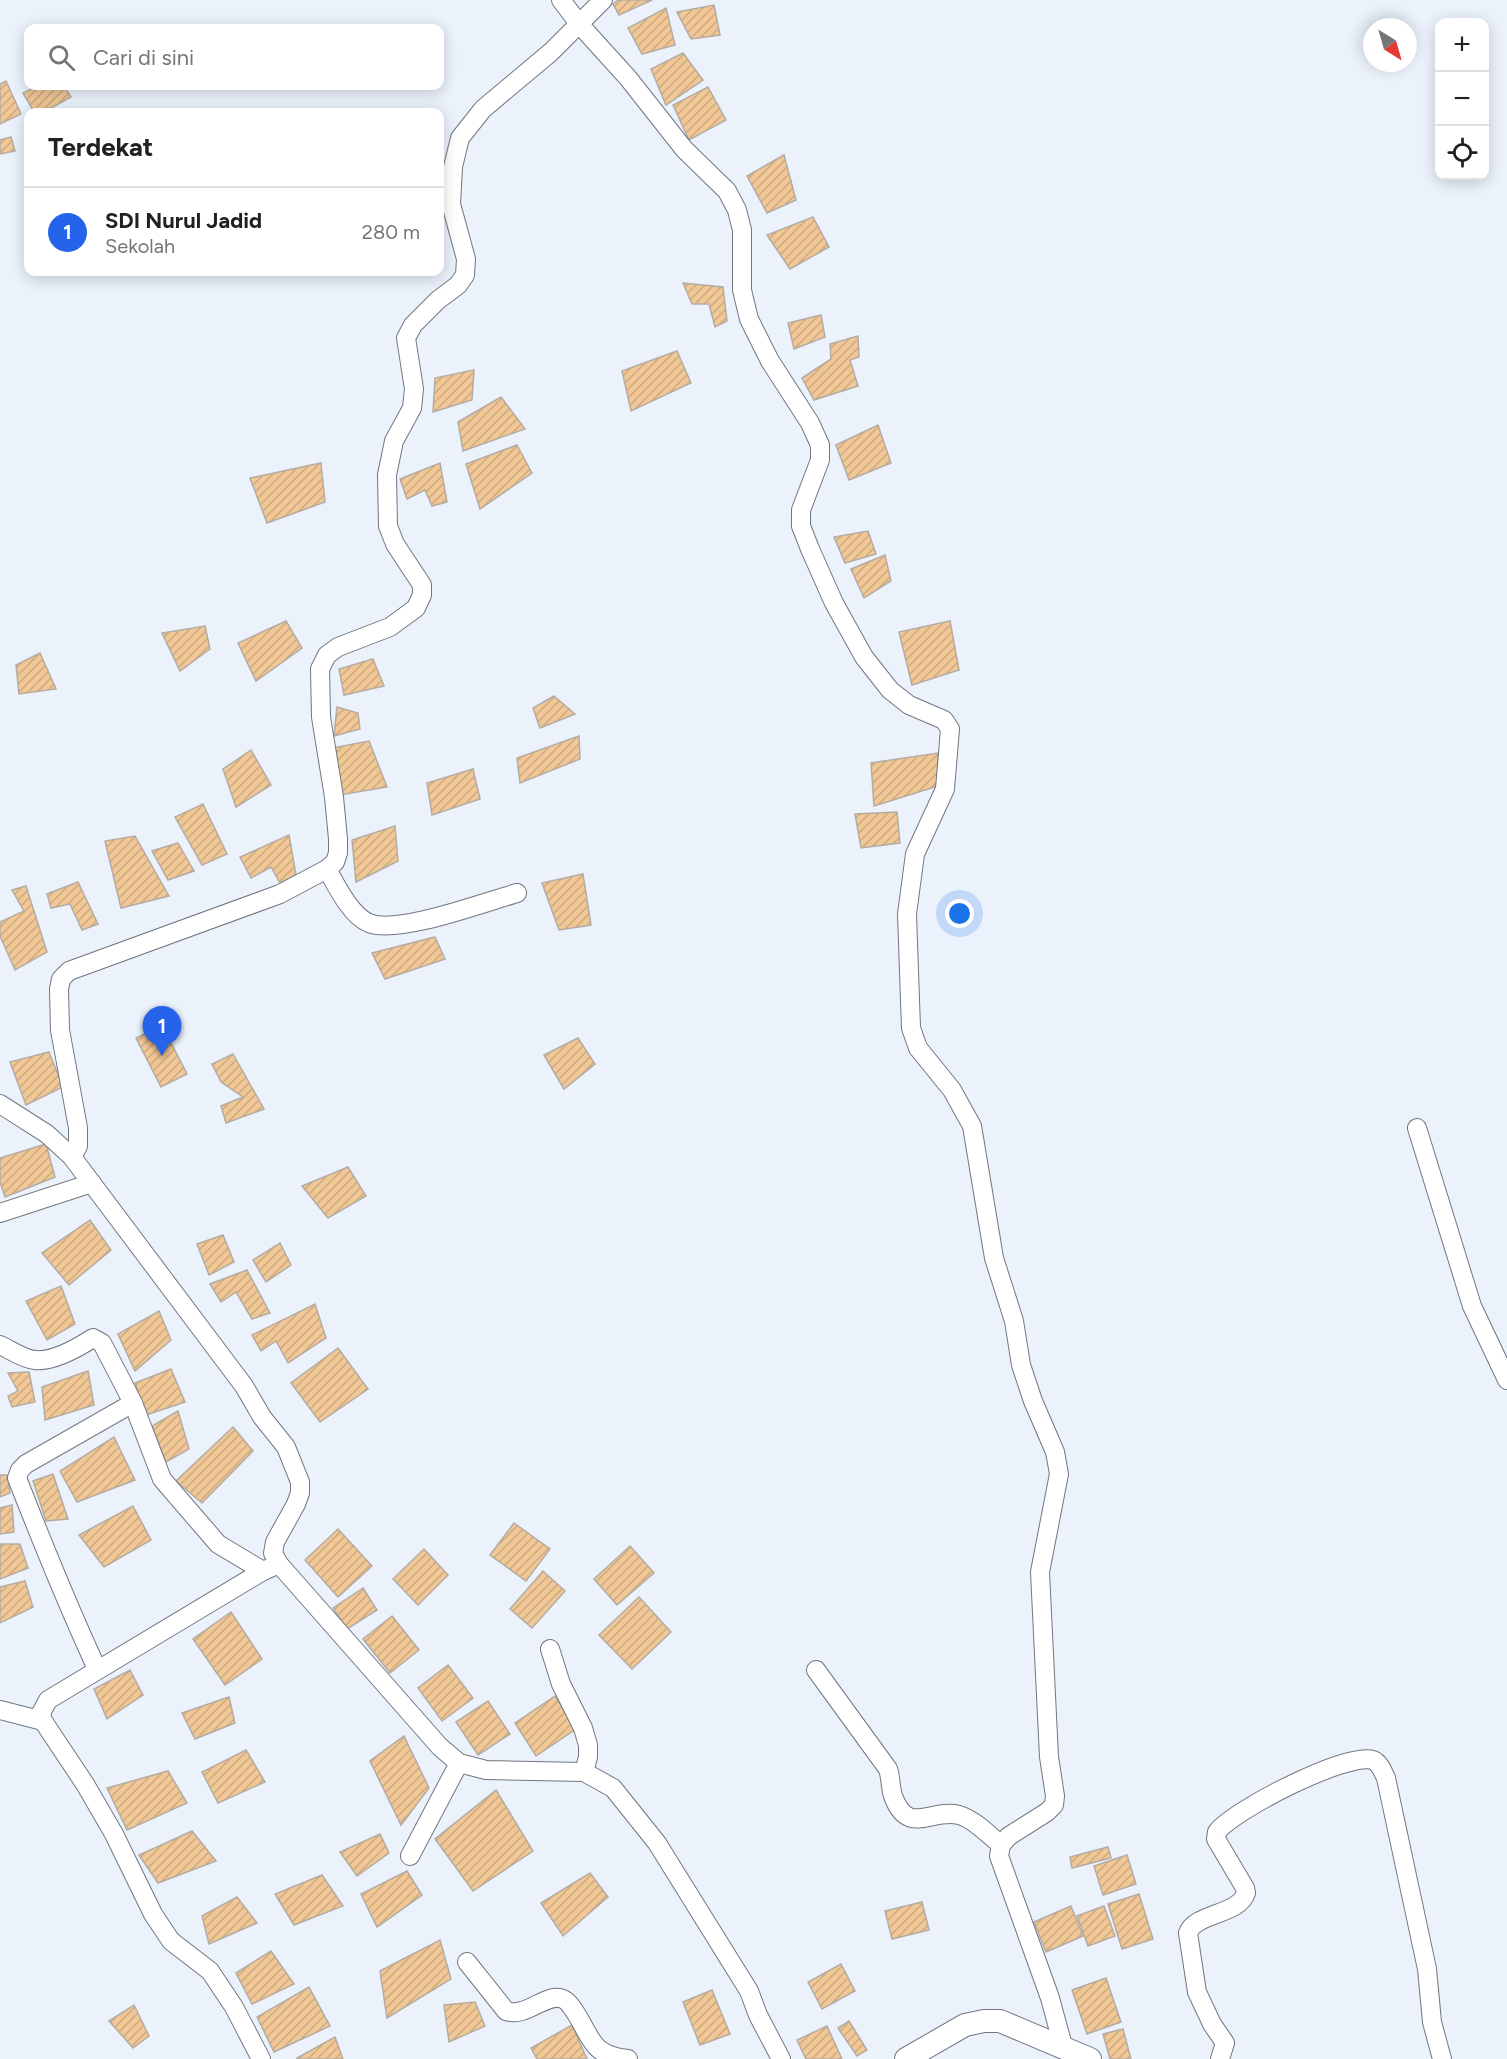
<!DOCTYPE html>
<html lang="id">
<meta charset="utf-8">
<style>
body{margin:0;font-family:Figtree,sans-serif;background:#f6f6f6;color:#202124}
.controls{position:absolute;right:18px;top:18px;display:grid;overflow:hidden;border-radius:12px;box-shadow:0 3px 15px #0003}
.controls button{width:54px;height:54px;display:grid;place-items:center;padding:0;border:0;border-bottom:2px solid #e0e0e0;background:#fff;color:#202124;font:30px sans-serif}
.compass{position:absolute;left:1363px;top:18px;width:54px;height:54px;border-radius:50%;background:#fff;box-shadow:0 3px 15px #0003;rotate:143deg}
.you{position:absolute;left:960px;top:914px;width:21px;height:21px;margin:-15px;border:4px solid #fff;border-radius:50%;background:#1a73e8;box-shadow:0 0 0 9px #1a73e833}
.badge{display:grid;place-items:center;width:39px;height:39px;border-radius:50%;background:#2563eb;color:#fff;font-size:20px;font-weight:700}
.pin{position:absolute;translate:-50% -50px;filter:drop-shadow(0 2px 3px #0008)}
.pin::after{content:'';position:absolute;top:32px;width:21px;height:18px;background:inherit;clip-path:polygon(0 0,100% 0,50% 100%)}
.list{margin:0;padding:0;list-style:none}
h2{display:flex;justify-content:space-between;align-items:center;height:78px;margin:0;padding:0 24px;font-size:26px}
h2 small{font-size:20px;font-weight:400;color:#757577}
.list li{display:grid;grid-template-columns:39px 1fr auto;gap:18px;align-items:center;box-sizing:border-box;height:90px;padding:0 24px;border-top:2px solid #e0e0e0}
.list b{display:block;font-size:22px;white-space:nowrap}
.list p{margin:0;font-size:20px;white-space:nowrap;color:#757577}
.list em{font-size:20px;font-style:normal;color:#757577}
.icon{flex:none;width:33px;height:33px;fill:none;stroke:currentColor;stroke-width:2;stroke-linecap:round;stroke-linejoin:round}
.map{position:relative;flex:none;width:1507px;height:2059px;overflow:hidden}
.search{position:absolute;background:#fff;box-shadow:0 3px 15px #0003;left:24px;top:24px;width:420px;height:66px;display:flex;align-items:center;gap:15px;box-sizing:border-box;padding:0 21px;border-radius:12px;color:#757577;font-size:22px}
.panel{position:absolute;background:#fff;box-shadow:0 3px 15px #0003;left:24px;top:108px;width:420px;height:168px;border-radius:12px}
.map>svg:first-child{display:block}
</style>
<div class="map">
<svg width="1507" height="2059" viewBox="0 0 1507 2059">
<defs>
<pattern id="building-hatch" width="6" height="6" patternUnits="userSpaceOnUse" patternTransform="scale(1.5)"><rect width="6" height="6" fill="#f0c795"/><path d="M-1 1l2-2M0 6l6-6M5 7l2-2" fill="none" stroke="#cdaa80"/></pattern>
</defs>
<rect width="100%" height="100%" fill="#ebf2fc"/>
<g fill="url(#building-hatch)" stroke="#b4aca3" stroke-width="1.5">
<polygon points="618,0 652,0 619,15 613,4"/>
<polygon points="714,5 720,35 691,39 677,12"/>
<polygon points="666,8 675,45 642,54 628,28"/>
<polygon points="683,53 703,80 666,105 651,69"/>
<polygon points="6,81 21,114 0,124 0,84"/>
<polygon points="38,86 64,86 71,97 44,112 34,112 23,93"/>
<polygon points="708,87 726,120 689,140 673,105"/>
<polygon points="11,137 15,151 0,154 0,140"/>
<polygon points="784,155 796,200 767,213 747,176"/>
<polygon points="813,217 829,247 790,269 767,235"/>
<polygon points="683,283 723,287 727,321 715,327 709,304 692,304"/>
<polygon points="821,315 825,337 794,349 788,323"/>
<polygon points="858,336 859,357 850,360 858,386 814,400 802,378 831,359 830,344"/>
<polygon points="677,351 691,383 631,411 622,371"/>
<polygon points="474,370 472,400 433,412 435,378"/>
<polygon points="501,397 525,429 463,451 458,422"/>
<polygon points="878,425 891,463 849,480 836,445"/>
<polygon points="517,445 532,473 480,509 466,464"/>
<polygon points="321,463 325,502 267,523 250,478"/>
<polygon points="440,463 447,502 432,506 425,490 407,499 400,479"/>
<polygon points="868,531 876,554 845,563 834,537"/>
<polygon points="885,555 891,581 864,598 851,569"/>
<polygon points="286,621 302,648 256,681 238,643"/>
<polygon points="950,621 959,670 912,685 899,632"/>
<polygon points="205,626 210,649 180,671 162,633"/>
<polygon points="40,653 56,689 19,694 16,665"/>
<polygon points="373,659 384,686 344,695 339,669"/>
<polygon points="554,696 575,714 540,728 533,708"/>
<polygon points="337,707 358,713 360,729 334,736"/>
<polygon points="579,736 580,759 520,783 517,758"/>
<polygon points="369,741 387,787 340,795 332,748"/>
<polygon points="251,750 271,785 236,807 223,769"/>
<polygon points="938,753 938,786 874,806 871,763"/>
<polygon points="473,769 480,799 432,815 427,783"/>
<polygon points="203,804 227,854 202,865 175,817"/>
<polygon points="897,812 900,843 861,848 855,814"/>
<polygon points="395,826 398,861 356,882 352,840"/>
<polygon points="289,835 296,875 280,883 271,867 251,878 240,857"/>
<polygon points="135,836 169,896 121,908 105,841"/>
<polygon points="178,843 194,871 168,880 152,851"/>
<polygon points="583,874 591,925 559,930 542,883"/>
<polygon points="78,882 98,924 82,930 70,904 51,908 47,894"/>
<polygon points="26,886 47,952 15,970 0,936 0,922 24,911 12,890"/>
<polygon points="435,937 445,959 385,979 372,953"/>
<polygon points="162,1025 187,1074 161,1087 136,1038"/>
<polygon points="578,1038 595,1064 564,1089 544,1055"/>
<polygon points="49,1052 63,1087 26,1105 10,1062"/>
<polygon points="233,1054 264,1109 226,1123 221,1106 243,1097 221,1082 212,1064"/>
<polygon points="46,1144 55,1177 5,1197 0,1182 0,1158"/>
<polygon points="348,1167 366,1196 328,1218 302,1186"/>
<polygon points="90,1220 111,1250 69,1285 42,1253"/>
<polygon points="223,1235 234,1262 209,1275 197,1244"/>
<polygon points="280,1243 291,1265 266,1282 253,1260"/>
<polygon points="247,1270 270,1313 252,1319 236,1292 221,1302 210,1284"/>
<polygon points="61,1286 75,1324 47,1340 26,1301"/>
<polygon points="315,1304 326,1338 288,1363 276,1341 261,1351 252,1335"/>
<polygon points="159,1311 171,1340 135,1371 118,1334"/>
<polygon points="338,1348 368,1389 320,1422 291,1383"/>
<polygon points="171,1369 185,1402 146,1415 135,1383"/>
<polygon points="88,1371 94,1405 45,1420 42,1387"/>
<polygon points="29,1372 35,1402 12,1407 8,1396 18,1391 8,1373"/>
<polygon points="178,1411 189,1449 166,1462 152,1426"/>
<polygon points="233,1427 253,1451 202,1503 176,1481"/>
<polygon points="114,1437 135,1480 77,1502 60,1471"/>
<polygon points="53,1474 68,1519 46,1521 33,1481"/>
<polygon points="0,1475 7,1475 10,1493 0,1497"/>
<polygon points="12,1505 14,1532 0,1534 0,1508"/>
<polygon points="133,1506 151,1540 104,1567 79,1535"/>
<polygon points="514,1523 550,1549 526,1581 490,1555"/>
<polygon points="338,1529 372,1566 338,1597 305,1560"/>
<polygon points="0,1544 20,1544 28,1568 0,1579"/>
<polygon points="630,1546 654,1573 617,1605 594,1579"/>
<polygon points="424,1549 448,1575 418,1605 393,1579"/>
<polygon points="543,1571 565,1591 532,1628 510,1609"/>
<polygon points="25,1581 33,1607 0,1623 0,1587"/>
<polygon points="363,1588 377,1610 347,1629 333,1608"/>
<polygon points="639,1597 671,1632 632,1669 599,1635"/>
<polygon points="231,1612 262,1659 225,1685 193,1639"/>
<polygon points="392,1616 419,1650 390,1673 363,1639"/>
<polygon points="448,1665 473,1698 442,1721 418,1688"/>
<polygon points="130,1670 143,1695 107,1719 94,1689"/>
<polygon points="555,1696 576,1729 536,1756 515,1723"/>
<polygon points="229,1697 235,1723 195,1739 182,1713"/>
<polygon points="488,1701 510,1734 478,1755 456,1722"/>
<polygon points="404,1736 429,1788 401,1825 370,1761"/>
<polygon points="246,1750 265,1782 218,1803 202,1772"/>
<polygon points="168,1771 187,1803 127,1830 107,1788"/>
<polygon points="496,1790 533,1851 473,1891 435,1839"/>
<polygon points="192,1831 216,1861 158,1883 139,1855"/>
<polygon points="380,1834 389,1853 357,1876 340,1852"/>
<polygon points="1108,1847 1111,1858 1072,1868 1070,1857"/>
<polygon points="1127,1855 1136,1884 1103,1895 1094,1866"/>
<polygon points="407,1871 422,1895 377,1927 361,1894"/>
<polygon points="590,1873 608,1897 563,1936 541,1903"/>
<polygon points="322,1875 343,1906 294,1925 275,1894"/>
<polygon points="1139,1894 1153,1939 1122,1949 1108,1904"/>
<polygon points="237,1897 257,1923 209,1944 202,1916"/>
<polygon points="922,1902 929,1930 892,1939 885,1911"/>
<polygon points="1071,1906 1083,1936 1046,1952 1034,1922"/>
<polygon points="1104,1906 1115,1936 1088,1946 1077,1916"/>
<polygon points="440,1940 451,1979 387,2018 380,1971"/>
<polygon points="271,1951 294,1984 252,2004 236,1973"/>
<polygon points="841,1964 855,1991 822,2009 808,1982"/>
<polygon points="1106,1978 1121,2022 1087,2034 1072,1990"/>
<polygon points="309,1987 330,2026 274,2052 257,2017"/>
<polygon points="712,1990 730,2034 700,2045 683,2002"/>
<polygon points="475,2002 485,2026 449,2042 444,2005"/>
<polygon points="134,2005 149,2036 133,2048 109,2021"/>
<polygon points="849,2021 867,2050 857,2056 838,2028"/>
<polygon points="572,2025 587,2059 537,2059 531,2048"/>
<polygon points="827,2026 842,2059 806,2059 797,2040"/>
<polygon points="1123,2029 1131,2059 1110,2059 1103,2034"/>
<polygon points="335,2037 343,2059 297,2059 297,2058"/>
</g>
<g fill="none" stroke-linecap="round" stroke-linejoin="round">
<g stroke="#71767f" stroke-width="20">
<g id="minor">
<polyline points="561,0 580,25 628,78 684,149 727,191 737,210 742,230 742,290 749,319 770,361 810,423 820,445 820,460 801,510 801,526 810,549 834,603 864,657 890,690 909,705 944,720 950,729 945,789 915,854 907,914 911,1028 918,1048 952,1090 972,1126 994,1258 1014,1321 1021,1365 1033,1401 1055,1452 1059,1474 1040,1572 1049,1757 1055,1796 1054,1805 1047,1812 1009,1836 1001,1845 999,1856 1050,1998 1063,2046"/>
<path d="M327 869C336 885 351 916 369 923 397 935 485 902 517 893"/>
<polyline points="0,1104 47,1134 72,1157 244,1386 262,1417 286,1447 300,1482 300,1493 296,1504 275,1542 273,1553 279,1564 440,1747 459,1763 486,1770 584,1772 613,1788 657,1843 749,1991 758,2015 781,2059"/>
<polyline points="1417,1128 1472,1306 1507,1380"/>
<polyline points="72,1157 78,1146 78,1128 60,1030 59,989 61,979 69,971 280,894 327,869 335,862 338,853 338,839 334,797 321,717 320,669 327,655 338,647 390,627 416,608 422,595 422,585 395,544 388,526 387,475 394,441 412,408 414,389 406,338 413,325 438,300 458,285 465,275 466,259 451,204 453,167 460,138 483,109 551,52 603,0"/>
<polyline points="0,1213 92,1183"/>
<path d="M0 1345C11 1350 23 1359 35 1360 53 1362 79 1347 93 1338L102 1343 133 1403 162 1479 218 1544 263 1571"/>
<polyline points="550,1649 561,1684 583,1728 588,1745 588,1757 584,1772"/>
<path d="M97 1669C68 1606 42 1542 17 1478L20 1470 26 1464 133 1403"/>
<path d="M816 1670 888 1769C891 1777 890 1787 893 1796 908 1837 931 1808 959 1815 975 1820 989 1835 1001 1845"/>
<polyline points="0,1710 43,1721"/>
<polyline points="410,1856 459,1763"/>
<path d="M467 1962 506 2011C527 2018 546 1992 563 1999 568 2001 570 2005 573 2009 592 2036 589 2055 628 2059"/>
<polyline points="261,2059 234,2007 210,1971 171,1941 153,1914 114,1834 85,1784 43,1721 41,1713 48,1700 263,1571 279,1564"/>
<path d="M1220 2059 1225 2043 1212 2024 1197 1992 1188 1933C1195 1913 1239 1915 1246 1893L1245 1888 1216 1839 1217 1832C1233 1810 1347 1752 1373 1760 1380 1763 1383 1772 1386 1778L1427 1969 1432 2022 1442 2059"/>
</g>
</g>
<g stroke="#71767f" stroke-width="24">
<polyline id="tertiary" points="906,2059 965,2025 984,2021 1000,2021 1090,2059"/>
</g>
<use href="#minor" stroke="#fff" stroke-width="18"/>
<use href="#tertiary" stroke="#fff" stroke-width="22"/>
</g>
</svg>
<div class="controls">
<button>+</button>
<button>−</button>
<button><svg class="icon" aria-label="locate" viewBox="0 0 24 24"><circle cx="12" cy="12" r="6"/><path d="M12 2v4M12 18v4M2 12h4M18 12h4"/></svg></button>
</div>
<svg class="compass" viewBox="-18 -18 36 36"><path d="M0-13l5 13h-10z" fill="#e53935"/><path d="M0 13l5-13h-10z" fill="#757577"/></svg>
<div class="you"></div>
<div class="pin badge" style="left:162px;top:1056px">1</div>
<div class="search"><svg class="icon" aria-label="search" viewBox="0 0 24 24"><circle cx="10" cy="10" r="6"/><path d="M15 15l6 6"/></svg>Cari di sini</div>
<section class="panel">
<h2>Terdekat<small></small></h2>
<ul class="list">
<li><span class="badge">1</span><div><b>SDI Nurul Jadid</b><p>Sekolah</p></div><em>280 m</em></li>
</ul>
</section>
</div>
